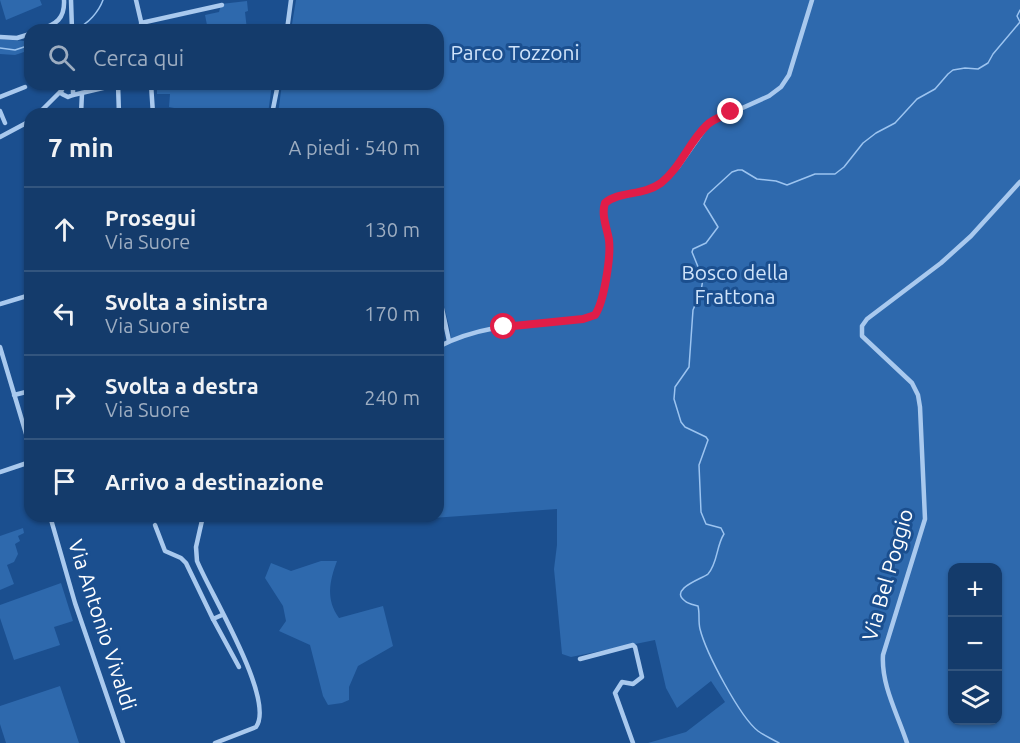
<!DOCTYPE html>
<html lang="it">
<meta charset="utf-8">
<style>
body{margin:0;font-family:Ubuntu,sans-serif;background:#1d4271;color:#f1f3f6}
.controls{position:absolute;right:18px;bottom:18px;display:grid;overflow:hidden;border-radius:12px;box-shadow:0 2px 4px #0004}
.controls button{width:54px;height:54px;display:grid;place-items:center;padding:0;border:0;border-bottom:2px solid #33557e;background:#143b6b;color:#f1f3f6;font:30px sans-serif}
.stop{position:absolute;width:18px;height:18px;margin:-14px;border:4px solid #e11d48;border-radius:50%;background:#fff}
.stop.end{background:#e11d48;border-color:#fff;box-shadow:0 2px 6px #0008}
.list{margin:0;padding:0;list-style:none}
h2{display:flex;justify-content:space-between;align-items:center;height:78px;margin:0;padding:0 24px;font-size:26px}
h2 small{font-size:20px;font-weight:400;color:#9dadc1}
.list li{display:grid;grid-template-columns:39px 1fr auto;gap:18px;align-items:center;box-sizing:border-box;height:84px;padding:0 24px;border-top:2px solid #33557e}
.list b{display:block;font-size:22px;white-space:nowrap}
.list p{margin:0;font-size:20px;white-space:nowrap;color:#9dadc1}
.list em{font-size:20px;font-style:normal;color:#9dadc1}
.icon{flex:none;width:33px;height:33px;fill:none;stroke:currentColor;stroke-width:2;stroke-linecap:round;stroke-linejoin:round}
.map{position:relative;flex:none;width:1020px;height:743px;overflow:hidden}
.search{position:absolute;background:#143b6b;box-shadow:0 2px 4px #0004;left:24px;top:24px;width:420px;height:66px;display:flex;align-items:center;gap:15px;box-sizing:border-box;padding:0 21px;border-radius:18px;color:#9dadc1;font-size:22px}
.panel{position:absolute;background:#143b6b;box-shadow:0 2px 4px #0004;left:24px;top:108px;width:420px;height:414px;border-radius:18px}
.map>svg:first-child{display:block}
</style>
<div class="map">
<svg width="1020" height="743" viewBox="0 0 1020 743">
<rect width="100%" height="100%" fill="#1b4f8f"/>
<g fill="#2e69ad" fill-rule="evenodd">
<polygon points="0,0 40,0 42,5 6,20"/>
<path d="M296 0H1020V743H648L686 732 725 702 711 681 677 708 666 688 655 640 571 657 562 654 554 569 557 545V509L390 521 389 516H438V349L451 341 450 330 438 282V114H278L282 84H438V30H291ZM952 568H998V720H952Z"/>
<polygon points="247,1 248,11 245,12 247,30 208,30 205,15 219,12 221,4"/>
<polygon points="0,39 24,41 30,39 30,50 15,55 0,54"/>
<polygon points="163,84 272,84 268,114 174,114 174,108 169,107 170,94 157,94 157,86"/>
<polygon points="23,528 24,533 18,536 20,541 15,544 18,554 14,562 7,565 14,584 0,590 0,536"/>
<path d="M321 561H337C329 582 326 600 339 618L383 606 393 646 358 666 349 687V700L342 703 328 705 323 696 310 645 279 631 286 621 283 606 265 578 271 563 291 571Z"/>
<polygon points="61,583 73,621 54,627 60,645 14,660 0,618 0,605"/>
<polygon points="60,686 79,743 6,743 0,724 0,706"/>
</g>
<g fill="none" stroke-linecap="round" stroke-linejoin="round">
<g stroke="#9cc4f0" stroke-width="1.5">
<path d="M76 28C88 25 99 11 103 0"/>
<polyline points="0,48 15,50 30,45"/>
<path d="M779 743C772 739 765 736 758 731 740 717 706 653 700 629 698 621 700 614 698 606 695 605 688 604 685 601 668 589 704 578 708 574 718 563 716 546 724 534L721 528 706 524 701 512 699 465 708 440 706 437 685 427 681 422 674 399 675 387 689 367 693 310 701 291 703 279 692 252 693 249 706 243 718 227 704 204 708 194 732 172 738 170H742L757 179 776 181 787 185 815 174H835L844 167 863 143 876 133 895 123 917 99 935 89 948 74 953 70 965 68 978 69 988 63 993 54 1020 22 1017 16 1020 10"/>
</g>
<g stroke="#a9c9ee" stroke-width="4.5">
<polyline points="71,0 72,30"/>
<polyline points="136,0 143,30"/>
<polyline points="141,23 222,5"/>
<path d="M40 30C56 24 65 19 64 0"/>
<polyline points="287,30 291,0"/>
<polyline points="0,37 17,38 30,34"/>
<polyline points="66,84 61,91 62,94 68,97 73,95 73,86 70,84"/>
<polyline points="118,84 119,114"/>
<polyline points="151,84 153,114"/>
<polyline points="73,95 120,84"/>
<polyline points="0,97 25,87"/>
<polyline points="0,111 5,123"/>
<polyline points="38,114 61,91"/>
<polyline points="81,114 82,93"/>
<polyline points="272,114 278,84"/>
<polyline points="0,137 30,121"/>
<polyline points="438,290 449,341"/>
<polyline points="0,304 30,295"/>
<polyline points="0,347 30,447"/>
<path d="M438 347C484 323 533 324 583 319L594 316C604 304 611 257 609 241 608 229 601 215 605 203L614 198 646 191 655 187 678 167 709 123 769 96 781 87 789 75 812 0"/>
<polyline points="14,395 30,391"/>
<polyline points="0,472 30,462"/>
<polyline points="50,516 75,603 123,743"/>
<path d="M203 516 196 547 197 561C210 593 276 700 256 727L215 743"/>
<polyline points="155,525 165,551 181,558 186,563 213,619 222,615"/>
<polyline points="213,619 239,667"/>
<polyline points="580,659 633,645 635,647 642,677 633,684 622,682 615,693 633,743"/>
<path d="M907 743C898 715 881 685 883 655L925 519 920 407 918 395 912 383 862 336V326L867 319 941 263 971 236 1020 182"/>
</g>
</g>
<g fill="none" stroke-linecap="round" stroke-linejoin="round">
<path stroke="#e11d48" stroke-width="8" d="M504 327 583 319 595 315C604 302 611 257 609 240 607 228 601 215 605 203 619 191 643 196 661 183 681 167 689 142 707 125 713 119 723 116 731 112"/>
</g>
<g text-anchor="middle" stroke-width="6" stroke-linejoin="round" paint-order="stroke">
<g font-size="21" fill="#cfe3fa" stroke="#1b4f8f">
<text x="515" y="60">Parco Tozzoni</text>
<text x="735" y="280">Bosco della<tspan x="735" dy="24">Frattona</tspan></text>
</g>
<g font-size="21" fill="#fff" stroke="#1b4f8f">
<text transform="translate(888 575) rotate(-74)" y="7">Via Bel Poggio</text>
<text transform="translate(102 625) rotate(72)" y="7">Via Antonio Vivaldi</text>
</g>
</g>
</svg>
<div class="controls">
<button>+</button>
<button>−</button>
<button><svg class="icon" aria-label="layers" viewBox="0 0 24 24"><path d="M12 4l9 5-9 5-9-5zM3 14l9 5 9-5"/></svg></button>
</div>
<div class="stop" style="left:504px;top:327px"></div>
<div class="stop end" style="left:731px;top:112px"></div>
<div class="search"><svg class="icon" aria-label="search" viewBox="0 0 24 24"><circle cx="10" cy="10" r="6"/><path d="M15 15l6 6"/></svg>Cerca qui</div>
<section class="panel">
<h2>7 min<small>A piedi · 540 m</small></h2>
<ul class="list">
<li><svg class="icon" aria-label="ahead" viewBox="0 0 24 24"><path d="M12 20V5M6 11l6-6 6 6"/></svg><div><b>Prosegui</b><p>Via Suore</p></div><em>130 m</em></li>
<li><svg class="icon" aria-label="left" viewBox="0 0 24 24"><path d="M17 20v-9H6M10 6l-5 5 5 5"/></svg><div><b>Svolta a sinistra</b><p>Via Suore</p></div><em>170 m</em></li>
<li><svg class="icon" aria-label="right" viewBox="0 0 24 24"><path d="M7 20v-9h11M14 6l5 5-5 5"/></svg><div><b>Svolta a destra</b><p>Via Suore</p></div><em>240 m</em></li>
<li><svg class="icon" aria-label="arrive" viewBox="0 0 24 24"><path d="M6 21V4h12l-3 4 3 4H6"/></svg><div><b>Arrivo a destinazione</b></div></li>
</ul>
</section>
</div>
